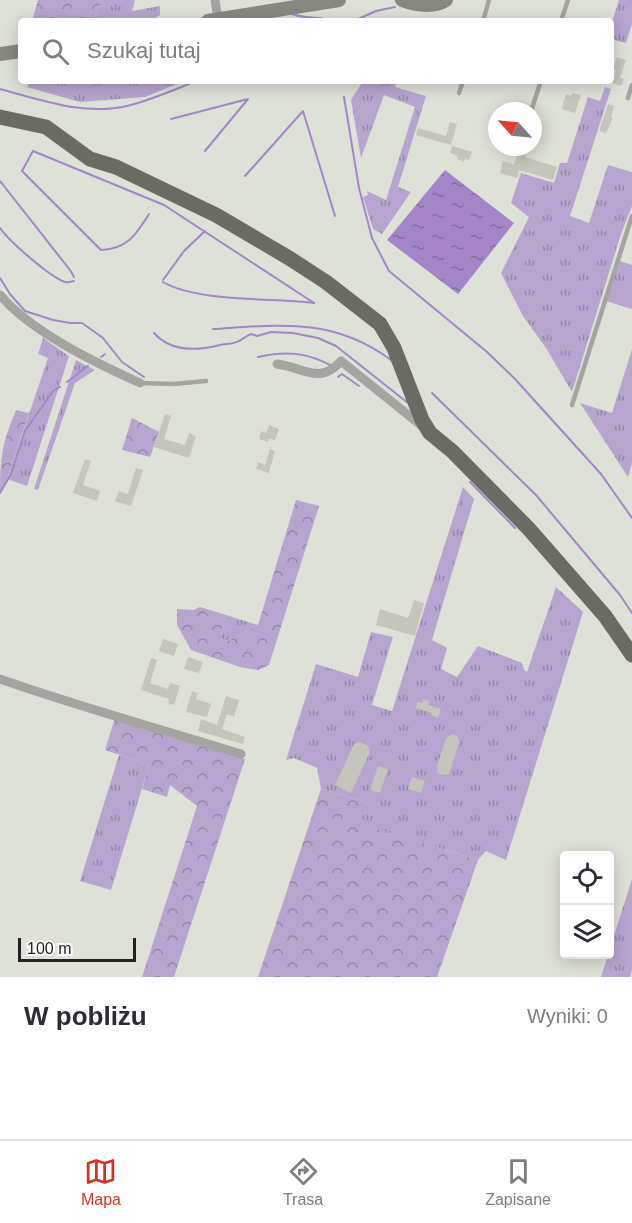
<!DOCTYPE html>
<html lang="pl">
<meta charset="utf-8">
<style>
body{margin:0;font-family:Arial,sans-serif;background:#f7f7f7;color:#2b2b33}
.controls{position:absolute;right:18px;bottom:18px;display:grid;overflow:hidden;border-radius:6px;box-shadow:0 3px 15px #0003}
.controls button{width:54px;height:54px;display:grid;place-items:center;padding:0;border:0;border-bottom:2px solid #e1e1e2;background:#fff;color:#2b2b33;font:30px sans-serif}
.compass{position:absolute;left:488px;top:102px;width:54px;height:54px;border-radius:50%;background:#fff;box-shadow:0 3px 15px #0003;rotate:297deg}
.scale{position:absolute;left:18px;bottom:15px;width:118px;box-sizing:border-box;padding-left:6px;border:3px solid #22231f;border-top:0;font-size:16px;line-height:21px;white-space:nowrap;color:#22231f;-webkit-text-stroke:4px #fff;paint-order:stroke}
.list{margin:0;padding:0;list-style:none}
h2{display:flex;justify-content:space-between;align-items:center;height:78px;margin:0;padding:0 24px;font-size:26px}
h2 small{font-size:20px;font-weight:400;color:#7c7c81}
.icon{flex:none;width:33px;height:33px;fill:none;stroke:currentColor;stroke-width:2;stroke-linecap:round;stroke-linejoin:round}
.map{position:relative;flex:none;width:632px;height:977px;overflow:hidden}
.search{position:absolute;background:#fff;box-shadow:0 3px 15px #0003;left:18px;right:18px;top:18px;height:66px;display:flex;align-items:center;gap:15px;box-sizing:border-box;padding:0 21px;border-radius:6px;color:#7c7c81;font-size:22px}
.sheet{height:162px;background:#fff}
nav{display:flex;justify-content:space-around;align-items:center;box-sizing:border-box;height:84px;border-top:2px solid #e1e1e2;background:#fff;font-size:16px;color:#7c7c81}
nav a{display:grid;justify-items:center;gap:3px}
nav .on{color:#d93025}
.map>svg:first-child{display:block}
</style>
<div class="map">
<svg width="632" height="977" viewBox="0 0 632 977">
<defs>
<pattern id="grass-tufts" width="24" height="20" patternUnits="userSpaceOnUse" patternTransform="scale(1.5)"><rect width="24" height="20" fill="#b7a5cf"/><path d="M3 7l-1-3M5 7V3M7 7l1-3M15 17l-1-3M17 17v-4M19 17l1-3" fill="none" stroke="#9486a7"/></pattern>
<pattern id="forest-crowns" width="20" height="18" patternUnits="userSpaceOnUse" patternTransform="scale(1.5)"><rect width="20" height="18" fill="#b7a5cf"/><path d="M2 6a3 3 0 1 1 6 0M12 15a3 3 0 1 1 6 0" fill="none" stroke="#9486a7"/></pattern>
<pattern id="water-ripples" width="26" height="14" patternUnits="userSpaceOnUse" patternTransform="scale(1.5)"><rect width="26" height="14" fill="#a386c8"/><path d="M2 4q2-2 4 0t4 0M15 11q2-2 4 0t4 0" fill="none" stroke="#846da2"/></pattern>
</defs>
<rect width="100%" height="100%" fill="#dee1d7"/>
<g fill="url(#grass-tufts)">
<polygon points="101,0 135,0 132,11 160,6 160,15 150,21 94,21"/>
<polygon points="619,0 632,0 632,24 626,43 611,39 611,25"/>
<polygon points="31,81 184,81 145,97 80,102 27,87"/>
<polygon points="363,81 397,81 395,87 426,96 398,187 411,192 382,234 373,229 363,197 368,195 367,191 386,200 415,107 384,95 361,158 351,100"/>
<polygon points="605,87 611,89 570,216 589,223 608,165 632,172 632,206 621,234 572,392 546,348 523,316 501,273 529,217 511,203 521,173 554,183 560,163 567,163 588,97 600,101"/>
<polygon points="620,261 632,265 632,309 606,301"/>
<polygon points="43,338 69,356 27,486 7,479 48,358 38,354"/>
<polygon points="632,349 632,463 628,477 580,403 612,413"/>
<polygon points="76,360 95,370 75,383 38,490 34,489"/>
<polygon points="463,487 474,499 432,640 447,648 441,669 457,677 478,646 522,663 524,670 527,672 556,587 583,612 506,860 486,851 478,860 362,825 367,802 321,789 317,768 294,758 286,760 316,664 358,677 371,632 393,637 372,705 392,711"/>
<polygon points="226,615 258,625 228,641 219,638"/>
<polygon points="119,755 149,765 111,890 80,881"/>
<polygon points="632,879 632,970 630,977 601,977"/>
</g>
<g fill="url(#forest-crowns)">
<polygon points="38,0 101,0 94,21 32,21"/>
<path d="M16 410 29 413 6 482 0 493C0 458 2 443 16 410Z"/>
<polygon points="132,418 159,432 150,457 122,450"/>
<polygon points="296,500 319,506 269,665 258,670 240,667 191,650 177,625 177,609 193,610 200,607 226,615 219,638 228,641 258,625"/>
<polygon points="115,718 245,759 174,977 142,977 197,806 170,785 167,797 142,789 149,765 105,750"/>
<polygon points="321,789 367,802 363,825 478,860 437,977 258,977"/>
</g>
<polygon fill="url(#water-ripples)" points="445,170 514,223 458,294 387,240"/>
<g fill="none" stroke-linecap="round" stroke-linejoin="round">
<g stroke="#a386c8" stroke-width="2">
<path d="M290 13C303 20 317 15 331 21"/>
<polyline points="354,21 376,11 395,7"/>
<path d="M0 89C41 100 84 116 127 106 151 100 174 90 196 81"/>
<polyline points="344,97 359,188 372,238 389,271 487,352 515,379 601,474 632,518"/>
<polyline points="171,119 248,99 205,151"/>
<polyline points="245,176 303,111 335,216"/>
<polyline points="0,181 70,270 74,277"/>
<path d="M149 214C136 235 127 249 101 250L22 171 33 151 164 205 314 303"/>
<path d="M0 228C9 241 50 277 65 282 68 283 70 282 74 281"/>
<polyline points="0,278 10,294 25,311 53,320 70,323 82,323 103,338 122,362 144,377"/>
<polyline points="163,280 184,251 205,231"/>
<path d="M163 282C197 302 273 298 314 303"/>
<path d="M213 329C280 325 333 317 391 360"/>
<path d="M154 333C171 352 197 351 220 345 226 344 234 344 239 341 243 339 246 336 251 334L257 336 271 332 293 333 318 338 336 346 408 403"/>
<polyline points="101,357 105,354"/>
<path d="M258 357C284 351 306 352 330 365"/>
<polyline points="338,377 342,374 359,386"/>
<polyline points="67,382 88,366"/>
<polyline points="432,393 536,495 620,595 632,613"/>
<polyline points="470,482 515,528"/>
<polyline points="0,493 11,474 25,431 53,391 60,387"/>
</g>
</g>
<g fill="#c4c6bc">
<polygon points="617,57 626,60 620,78 624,79 621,86 612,83 616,70 613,69"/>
<polygon points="572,93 581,95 575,113 562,109 566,94 571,96"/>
<polygon points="608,104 614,106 611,117 613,118 606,133 599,131"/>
<polygon points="450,122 457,124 451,145 416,135 418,128 446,136"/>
<polygon points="452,146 472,152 469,160 465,159 464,162 457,159 458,156 450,153"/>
<polygon points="520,147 529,147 525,157 557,167 553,180 519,170 517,178 500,173 503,161 514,165"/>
<polygon points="165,414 171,416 164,439 185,445 189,433 196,436 189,458 154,447"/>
<polygon points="269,425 279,429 275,440 269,438 268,442 259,439 261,431 266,433"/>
<polygon points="270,449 275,451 269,473 256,469 258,462 265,465"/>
<polygon points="85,459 91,461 83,485 100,491 97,501 73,493"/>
<polygon points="136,468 143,470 131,506 115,501 119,491 128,494"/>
<polygon points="414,600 424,603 415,636 376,625 380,609 408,618"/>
<polygon points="163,639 178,644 174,656 159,651"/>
<polygon points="188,657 203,662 199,673 184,669"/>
<polygon points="151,658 157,660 150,683 168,689 170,683 180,686 174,705 168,703 169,699 141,690"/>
<polygon points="192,691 198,693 196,699 211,704 207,717 186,712"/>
<polygon points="226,696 239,700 234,717 227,714 222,729 245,737 243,744 198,731 201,719 217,725"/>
<polygon points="423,699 430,701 428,705 441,709 438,718 431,715 432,713 416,708 417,702 422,703"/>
<polygon points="453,734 458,737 459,743 449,774 441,775 437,772 437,766 446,738"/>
<polygon points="360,742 368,746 370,752 351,793 335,785 354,744"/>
<polygon points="378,766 388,769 380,793 370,790"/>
<polygon points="412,777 425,781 421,793 408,789"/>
</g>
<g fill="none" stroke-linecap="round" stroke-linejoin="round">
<g stroke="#a4a5a1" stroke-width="4.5">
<polyline points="483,21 489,0"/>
<polyline points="561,21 568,0"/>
<polyline points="459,93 463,81"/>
<polyline points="628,98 632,85"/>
<polyline points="531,111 541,81"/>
<polyline points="140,383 173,384 206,381"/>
<polyline points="572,405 632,216"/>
</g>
<g stroke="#a4a5a1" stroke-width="9">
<polyline points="215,0 218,19"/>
<path d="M0 295C31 332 96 363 140 383"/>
<path d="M277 364C305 368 320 385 341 361L422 426"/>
<path d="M0 679C79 707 161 729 241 754"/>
</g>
<g stroke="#878882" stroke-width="14">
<path d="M402 0C415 5 433 8 446 0"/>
<polyline points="208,21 339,0"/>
<polyline points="0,54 21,51"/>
</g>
<polyline stroke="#6a6b63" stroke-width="15" points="0,117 46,127 90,159 116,167 216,215 289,258 326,282 380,324 394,348 422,420 430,433 452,451 529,529 605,616 632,655"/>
</g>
</svg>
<div class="controls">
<button><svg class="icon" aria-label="locate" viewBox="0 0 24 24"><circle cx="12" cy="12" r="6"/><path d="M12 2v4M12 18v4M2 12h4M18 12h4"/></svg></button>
<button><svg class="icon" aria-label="layers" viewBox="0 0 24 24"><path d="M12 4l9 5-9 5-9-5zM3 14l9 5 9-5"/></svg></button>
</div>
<svg class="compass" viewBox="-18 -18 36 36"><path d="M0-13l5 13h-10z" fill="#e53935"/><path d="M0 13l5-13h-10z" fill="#7c7c81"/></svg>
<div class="scale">100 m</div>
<div class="search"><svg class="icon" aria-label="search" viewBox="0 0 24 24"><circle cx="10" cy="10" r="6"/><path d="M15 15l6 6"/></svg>Szukaj tutaj</div>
</div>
<section class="sheet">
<h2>W pobliżu<small>Wyniki: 0</small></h2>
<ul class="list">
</ul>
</section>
<nav>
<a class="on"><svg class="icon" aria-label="map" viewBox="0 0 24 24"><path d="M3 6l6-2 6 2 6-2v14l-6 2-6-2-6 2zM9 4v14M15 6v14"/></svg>Mapa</a>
<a><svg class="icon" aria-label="directions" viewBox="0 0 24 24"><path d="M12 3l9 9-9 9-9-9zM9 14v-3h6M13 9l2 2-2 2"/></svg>Trasa</a>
<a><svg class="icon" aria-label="saved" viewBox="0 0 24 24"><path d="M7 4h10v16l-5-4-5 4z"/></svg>Zapisane</a>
</nav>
